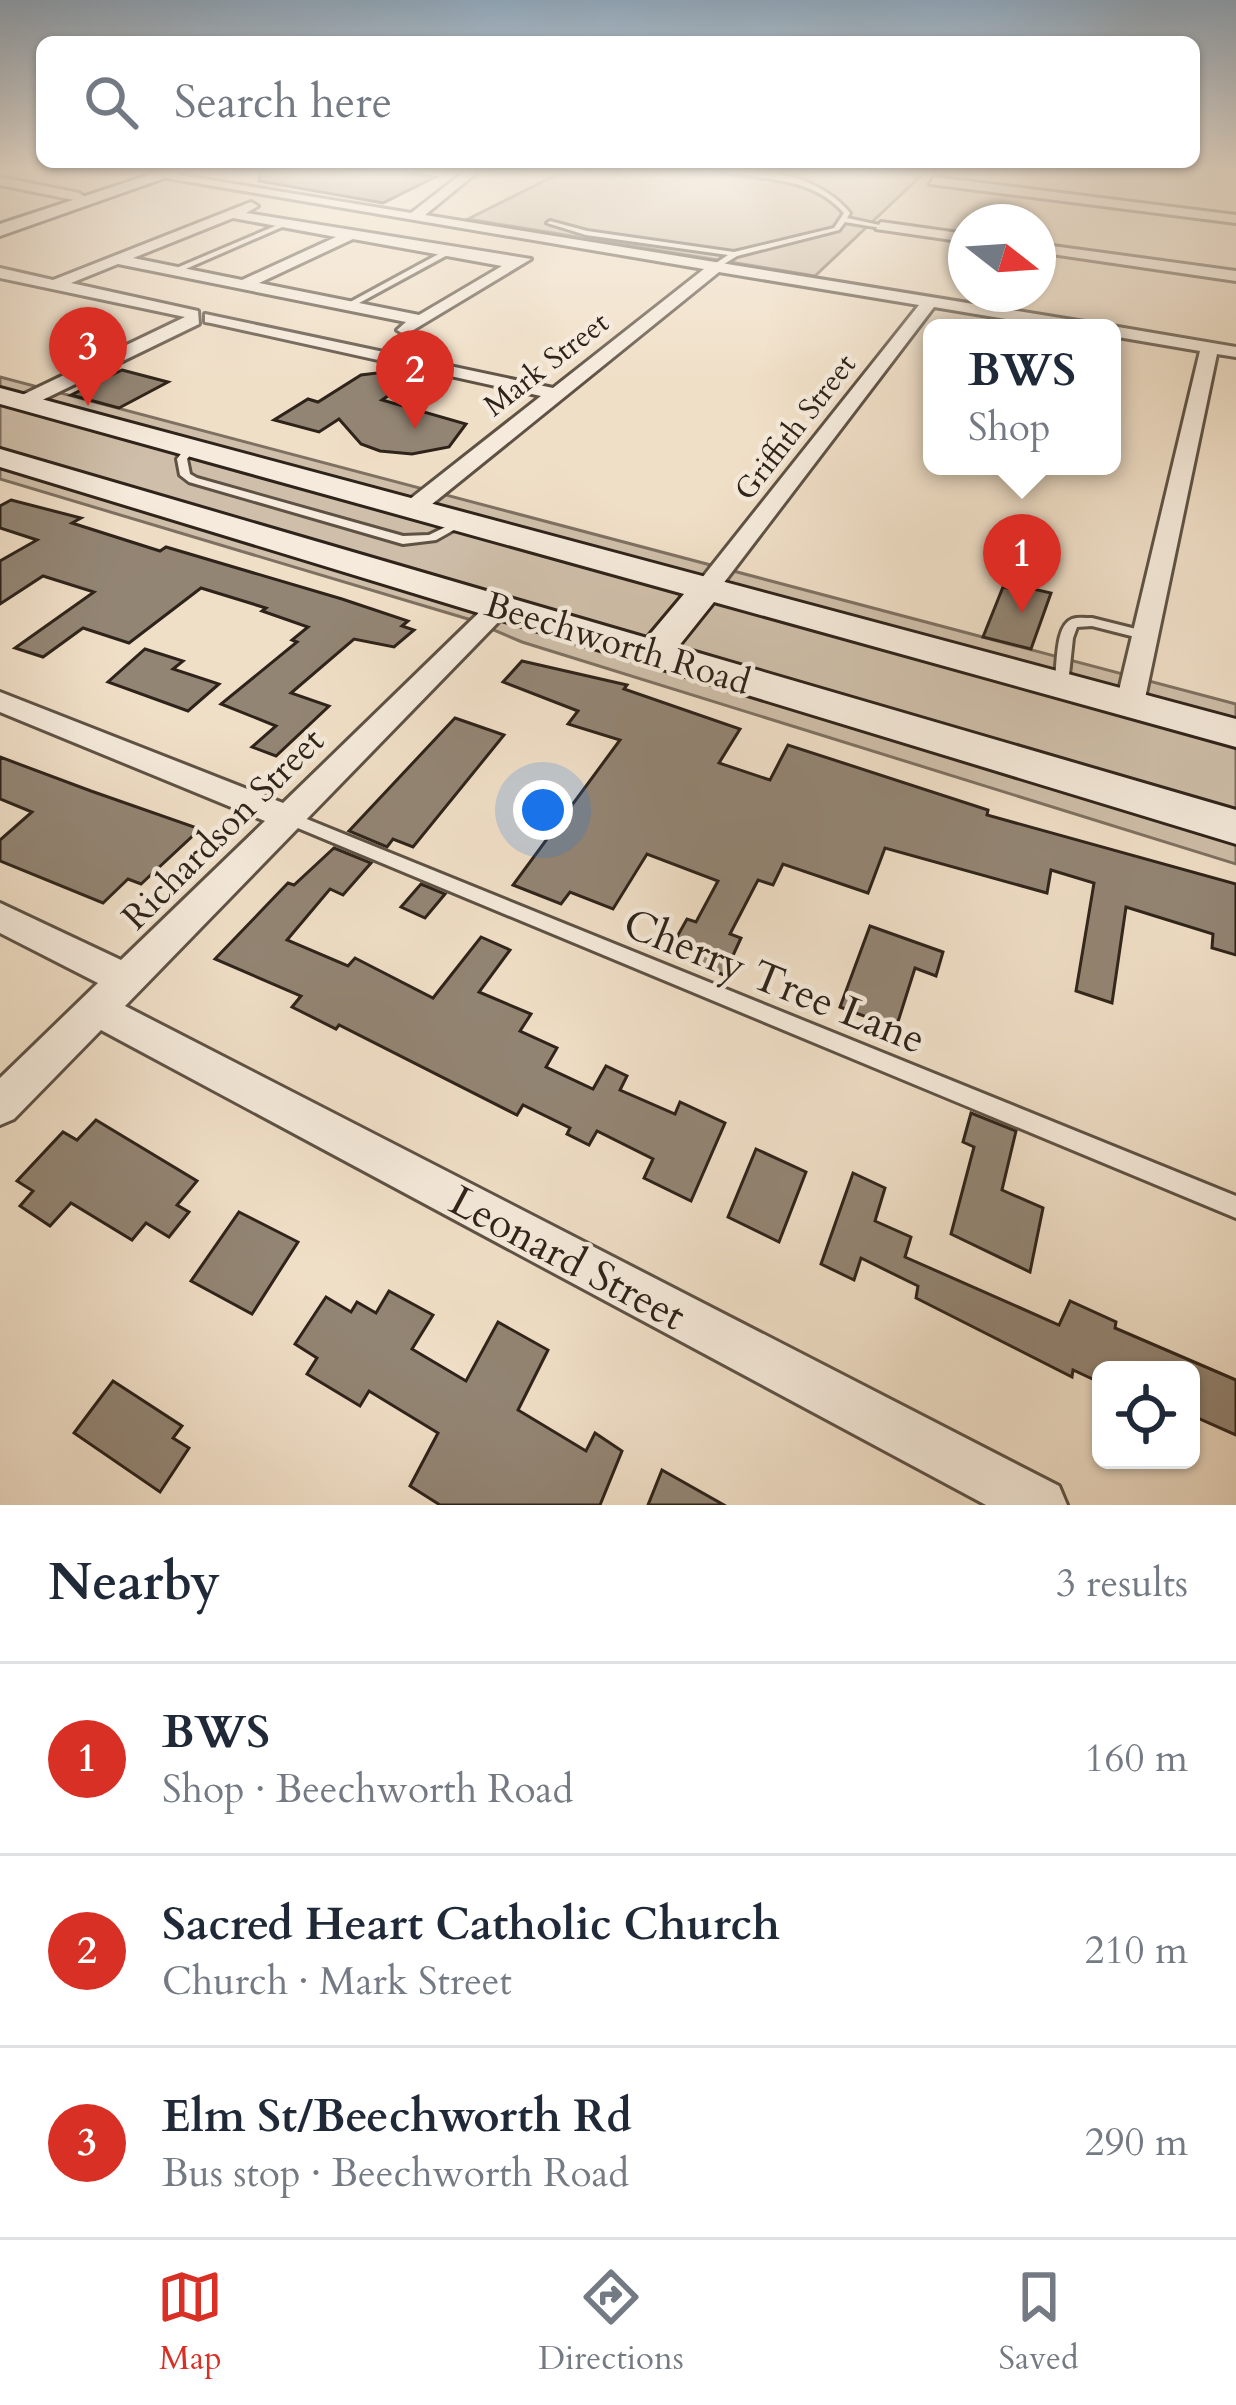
<!DOCTYPE html>
<meta charset="utf-8">
<style>
body{margin:0;font-family:Cardo,serif;background:#f2f2f3;color:#1f2937}
.controls{position:absolute;right:36px;bottom:36px;display:grid;overflow:hidden;border-radius:18px;box-shadow:0 3px 9px #0004}
.controls button{width:108px;height:108px;display:grid;place-items:center;padding:0;border:0;border-bottom:3px solid #e0e1e3;background:#fff;color:#1f2937;font:60px sans-serif}
.compass{position:absolute;left:948px;top:204px;width:108px;height:108px;border-radius:50%;background:#fff;box-shadow:0 3px 9px #0004;rotate:107deg}
.you{position:absolute;left:543px;top:810px;width:42px;height:42px;margin:-30px;border:9px solid #fff;border-radius:50%;background:#1a73e8;box-shadow:0 0 0 18px #1a73e833}
.badge{display:grid;place-items:center;width:78px;height:78px;border-radius:50%;background:#d93025;color:#fff;font-size:39px;font-weight:700}
.pin{position:absolute;translate:-50% -99px;filter:drop-shadow(0 3px 6px #0008)}
.pin::after{content:'';position:absolute;top:63px;width:42px;height:36px;background:inherit;clip-path:polygon(0 0,100% 0,50% 100%)}
.popup{position:absolute;left:923px;top:319px;width:198px;height:156px;box-sizing:border-box;display:grid;place-content:center;border-radius:18px;background:#fff;filter:drop-shadow(0 3px 9px #0005);font-size:39px;white-space:nowrap;color:#747a83}
.popup b{font-size:45px;color:#1f2937}
.popup::after{content:'';position:absolute;left:50%;top:100%;margin-left:-24px;border:24px solid transparent;border-top-color:#fff}
.list{margin:0;padding:0;list-style:none}
h2{display:flex;justify-content:space-between;align-items:center;height:156px;margin:0;padding:0 48px;font-size:51px}
h2 small{font-size:39px;font-weight:400;color:#747a83}
.list li{display:grid;grid-template-columns:78px 1fr auto;gap:36px;align-items:center;box-sizing:border-box;height:192px;padding:0 48px;border-top:3px solid #e0e1e3}
.list b{display:block;font-size:45px;white-space:nowrap}
.list p{margin:0;font-size:39px;white-space:nowrap;color:#747a83}
.list em{font-size:39px;font-style:normal;color:#747a83}
.icon{flex:none;width:66px;height:66px;fill:none;stroke:currentColor;stroke-width:2;stroke-linecap:round;stroke-linejoin:round}
.map{position:relative;flex:none;width:1236px;height:1505px;overflow:hidden}
.search{position:absolute;background:#fff;box-shadow:0 3px 9px #0004;left:36px;right:36px;top:36px;height:132px;display:flex;align-items:center;gap:30px;box-sizing:border-box;padding:0 42px;border-radius:18px;color:#747a83;font-size:45px}
.sheet{height:732px;background:#fff}
nav{display:flex;justify-content:space-around;align-items:center;box-sizing:border-box;height:168px;border-top:3px solid #e0e1e3;background:#fff;font-size:33px;color:#747a83}
nav a{display:grid;justify-items:center;gap:6px}
nav .on{color:#d93025}
.map>svg:first-child{display:block}
</style>
<div class="map">
<svg width="1236" height="1505" viewBox="0 0 1236 1505">
<rect width="100%" height="100%" fill="#f0dfc7"/>
<filter id="stains"><feTurbulence type="fractalNoise" baseFrequency=".00167" numOctaves="4"/><feColorMatrix values="0 0 0 0 .2 0 0 0 0 .09 0 0 0 0 .02 0 0 0 .5 -.17"/></filter>
<radialGradient id="worn" r=".72"><stop offset=".6" stop-color="#630" stop-opacity="0"/><stop offset="1" stop-color="#630" stop-opacity=".3"/></radialGradient>
<g fill="#cfbfaa" stroke="#7e7162" stroke-width="3">
<polygon points="568,169 928,169 815,276 468,219"/>
<polygon points="0,377 1236,704 1236,864 522,642 468,619 0,479"/>
</g>
<g fill="#938574" stroke="#2e231a" stroke-width="3">
<polygon points="260,169 422,169 411,174 435,177 383,203 259,181"/>
<polygon points="122,370 168,382 119,408 71,395"/>
<polygon points="377,373 411,380 382,400 466,424 449,447 412,454 380,451 361,444 339,419 319,432 274,420 308,399 318,402 361,375"/>
<polygon points="11,500 81,518 72,523 160,551 166,547 342,599 408,621 402,626 414,630 394,647 354,639 291,693 329,706 276,756 252,747 276,726 221,704 297,642 292,640 308,627 262,611 266,608 201,588 129,643 83,628 43,657 15,648 94,592 43,576 0,604 0,561 37,540 0,528 0,506"/>
<polygon points="1016,585 1051,593 1031,649 983,637 1003,587 1015,590"/>
<polygon points="145,649 183,661 173,669 219,684 188,711 108,682"/>
<polygon points="522,661 627,685 624,689 740,729 719,763 770,780 788,745 988,810 987,815 1236,884 1236,955 1212,948 1213,934 1126,907 1112,1003 1076,991 1094,883 1051,870 1047,893 885,848 868,893 783,864 773,885 758,880 730,934 741,938 724,975 668,953 687,919 696,922 718,881 647,854 613,909 570,892 561,904 513,885 620,740 568,724 578,711 503,682"/>
<polygon points="455,718 504,735 413,847 393,839 387,847 349,831"/>
<polygon points="0,757 91,791 200,829 141,884 128,879 103,903 0,861 0,840 32,812 0,799"/>
<polygon points="334,848 371,863 343,895 330,889 287,940 348,966 355,958 433,998 481,937 510,950 479,992 531,1014 520,1031 557,1048 546,1067 593,1089 606,1066 627,1076 620,1090 675,1114 680,1102 725,1123 691,1201 644,1178 653,1159 597,1131 589,1145 567,1134 570,1128 523,1105 517,1115 339,1025 336,1029 292,1007 301,996 215,959 288,883 294,885"/>
<polygon points="421,884 445,894 425,918 401,907"/>
<polygon points="870,926 943,952 936,976 915,968 896,1028 840,1007"/>
<polygon points="971,1113 1016,1131 1002,1190 1043,1208 1030,1272 951,1234 974,1147 963,1142"/>
<polygon points="96,1120 197,1181 177,1205 189,1212 169,1237 146,1223 132,1240 71,1203 50,1226 20,1206 33,1191 17,1181 63,1132 77,1140"/>
<polygon points="756,1149 806,1172 779,1242 728,1217"/>
<polygon points="853,1173 885,1188 875,1221 911,1237 905,1257 1059,1325 1070,1301 1116,1322 1115,1328 1236,1380 1236,1435 1191,1415 1191,1370 1101,1370 1101,1383 1073,1370 1072,1377 916,1298 918,1286 861,1258 854,1280 821,1264"/>
<polygon points="239,1212 298,1242 252,1314 191,1281"/>
<polygon points="389,1291 433,1315 412,1349 466,1381 498,1322 548,1350 518,1410 586,1451 595,1433 622,1451 600,1505 440,1505 410,1486 438,1433 369,1391 360,1406 307,1374 317,1358 295,1344 326,1297 351,1312 357,1302 376,1313"/>
<polygon points="113,1381 182,1426 173,1438 189,1448 160,1492 74,1433"/>
<polygon points="662,1470 724,1505 648,1505"/>
</g>
<g fill="none" stroke-linecap="round" stroke-linejoin="round">
<g stroke="#5e5245" stroke-width="6">
<g id="service">
<path d="M717 169C763 167 820 176 850 213L847 218 884 226 881 228 845 222 839 230 737 256 716 269 713 265 728 255 586 235 547 223 550 221 587 231 734 252 834 228 844 213C810 174 761 182 717 169Z"/>
<polygon points="287,221 289,224 174,274 167,272"/>
<polygon points="446,250 453,252 348,309 341,307"/>
<polygon points="191,445 196,448 187,459 190,474 197,478 403,536 429,535 462,519 468,522 436,540 403,544 189,482 180,475 177,459 187,446"/>
<path d="M1092 618 1152 633 1154 636 1147 640 1092 626 1077 627 1073 638 1068 684 1061 688 1056 687 1054 684C1058 668 1054 626 1072 619 1078 617 1085 618 1092 618Z"/>
<polygon points="287,811 1236,1196 1236,1218 281,821 279,817 281,813"/>
</g>
</g>
<g stroke="#5e5245" stroke-width="6">
<g id="minor">
<polygon points="468,169 481,169 425,215 1091,323 1099,328 1060,328 934,307 716,593 698,593 695,588 698,583 919,305 719,272 421,513 405,513 405,503 541,396 211,323 205,322 205,314 553,388 704,269 155,176 161,172 411,213"/>
<polygon points="0,177 79,193 85,197 79,201 0,185"/>
<polygon points="934,177 1236,215 1236,223 930,184"/>
<path d="M251 202 258 206 246 213 531 259 405 335 397 330 406 322 118 264 71 283 198 311 199 324 30 406H16V398L185 317 0 278V268L53 280ZM233 218 336 237 242 280 133 258ZM353 239 502 266 419 315 259 283Z"/>
<polygon points="881,222 966,234 966,242 876,229"/>
<polygon points="1038,244 1236,271 1236,281 1038,252"/>
<polygon points="1112,326 1236,347 1236,357 1217,354 1144,703 1130,712 1116,703 1200,351 1112,336 1112,328 1106,328"/>
<polygon points="499,599 508,602 512,607 508,612 125,1006 1059,1486 1067,1505 986,1505 101,1030 14,1119 0,1125 0,1078 98,983 0,933 0,903 121,960 265,821 0,712 0,692 283,803 490,602"/>
</g>
</g>
<g stroke="#2e231a" stroke-width="6">
<g id="secondary">
<polygon points="167,169 190,169 0,236 0,224"/>
<polygon points="0,388 1236,719 1236,747 714,602 678,647 1236,810 1236,844 0,467 0,449 647,638 684,594 0,404"/>
</g>
</g>
<use href="#service" fill="#f5eadb" fill-rule="evenodd"/>
<use href="#minor" fill="#f5eadb" fill-rule="evenodd"/>
<use href="#secondary" fill="#f5eadb" fill-rule="evenodd"/>
</g>
<linearGradient id="sky" x2="0" y2="1"><stop stop-color="#91acc3"/><stop offset="0.45" stop-color="#f8f1e6"/><stop offset="1" stop-color="#f8f1e6" stop-opacity="0"/></linearGradient>
<rect width="1236" height="379" fill="url(#sky)"/>
<g text-anchor="middle" stroke-width="9" stroke-linejoin="round" paint-order="stroke">
<g font-size="30" fill="#2e231a" stroke="#f5eadb">
<text transform="translate(546 364) rotate(-38)" y="10">Mark Street</text>
<text transform="translate(795 427) rotate(-52)" y="10">Griffith Street</text>
</g>
<g font-size="36" fill="#2e231a" stroke="#f5eadb">
<text transform="translate(618 642) rotate(17)" y="13">Beechworth Road</text>
<text transform="translate(222 828) rotate(-45)" y="13">Richardson Street</text>
</g>
<g font-size="42" fill="#2e231a" stroke="#f5eadb">
<text transform="translate(775 980) rotate(22)" y="15">Cherry Tree Lane</text>
<text transform="translate(568 1257) rotate(28)" y="15">Leonard Street</text>
</g>
</g>
<rect width="100%" height="100%" filter="url(#stains)"/>
<rect width="100%" height="100%" fill="url(#worn)"/>
</svg>
<div class="controls">
<button><svg class="icon" aria-label="locate" viewBox="0 0 24 24"><circle cx="12" cy="12" r="6"/><path d="M12 2v4M12 18v4M2 12h4M18 12h4"/></svg></button>
</div>
<svg class="compass" viewBox="-18 -18 36 36"><path d="M0-13l5 13h-10z" fill="#e53935"/><path d="M0 13l5-13h-10z" fill="#747a83"/></svg>
<div class="you"></div>
<div class="pin badge" style="left:1022px;top:613px">1</div>
<div class="popup"><b>BWS</b>Shop</div>
<div class="pin badge" style="left:415px;top:429px">2</div>
<div class="pin badge" style="left:88px;top:406px">3</div>
<div class="search"><svg class="icon" aria-label="search" viewBox="0 0 24 24"><circle cx="10" cy="10" r="6"/><path d="M15 15l6 6"/></svg>Search here</div>
</div>
<section class="sheet">
<h2>Nearby<small>3 results</small></h2>
<ul class="list">
<li><span class="badge">1</span><div><b>BWS</b><p>Shop · Beechworth Road</p></div><em>160 m</em></li>
<li><span class="badge">2</span><div><b>Sacred Heart Catholic Church</b><p>Church · Mark Street</p></div><em>210 m</em></li>
<li><span class="badge">3</span><div><b>Elm St/Beechworth Rd</b><p>Bus stop · Beechworth Road</p></div><em>290 m</em></li>
</ul>
</section>
<nav>
<a class="on"><svg class="icon" aria-label="map" viewBox="0 0 24 24"><path d="M3 6l6-2 6 2 6-2v14l-6 2-6-2-6 2zM9 4v14M15 6v14"/></svg>Map</a>
<a><svg class="icon" aria-label="directions" viewBox="0 0 24 24"><path d="M12 3l9 9-9 9-9-9zM9 14v-3h6M13 9l2 2-2 2"/></svg>Directions</a>
<a><svg class="icon" aria-label="saved" viewBox="0 0 24 24"><path d="M7 4h10v16l-5-4-5 4z"/></svg>Saved</a>
</nav>
